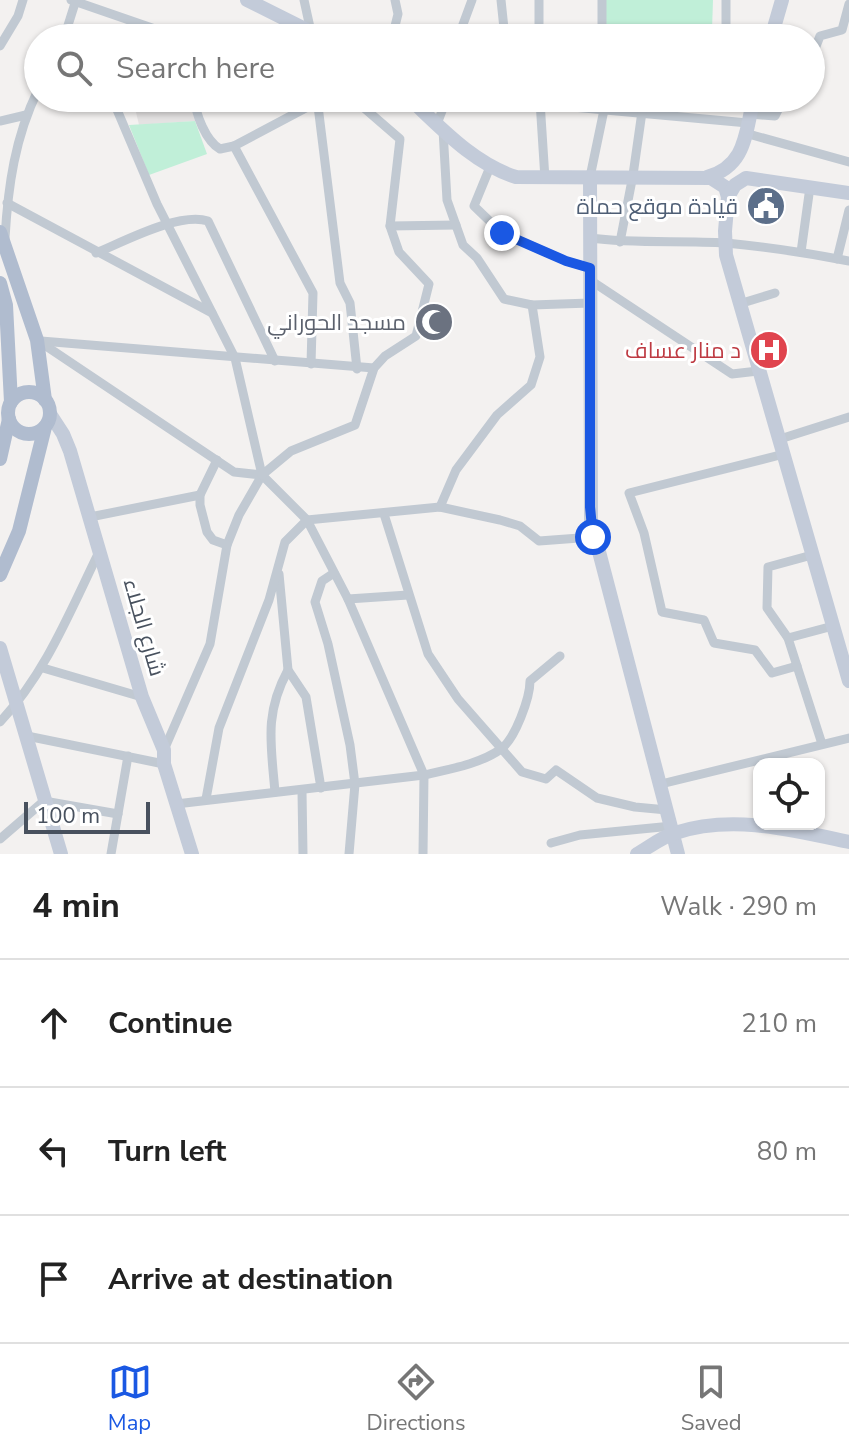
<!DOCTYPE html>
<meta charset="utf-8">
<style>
body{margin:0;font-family:"Nunito Sans",Cairo,sans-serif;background:#f2f2f2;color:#222}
.controls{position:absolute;right:24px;bottom:24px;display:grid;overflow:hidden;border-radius:16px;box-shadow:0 2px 6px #0004}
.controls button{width:72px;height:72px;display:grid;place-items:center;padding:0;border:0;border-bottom:2px solid #e0e0e0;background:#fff;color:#222;font:40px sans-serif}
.scale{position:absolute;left:24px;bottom:20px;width:126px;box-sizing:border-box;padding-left:8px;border:4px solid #48515e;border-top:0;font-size:22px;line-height:28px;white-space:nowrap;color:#48515e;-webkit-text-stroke:6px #fff;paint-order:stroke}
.stop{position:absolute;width:24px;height:24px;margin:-18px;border:6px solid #1a58e3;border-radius:50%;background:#fff}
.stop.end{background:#1a58e3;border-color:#fff;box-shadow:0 2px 8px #0008}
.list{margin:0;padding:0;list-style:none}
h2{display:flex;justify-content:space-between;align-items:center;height:104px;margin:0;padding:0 32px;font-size:34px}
h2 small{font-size:26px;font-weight:400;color:#767676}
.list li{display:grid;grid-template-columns:52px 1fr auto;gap:24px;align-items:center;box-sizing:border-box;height:128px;padding:0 32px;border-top:2px solid #e0e0e0}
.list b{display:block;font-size:30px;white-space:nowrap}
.list em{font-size:26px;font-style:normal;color:#767676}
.icon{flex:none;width:44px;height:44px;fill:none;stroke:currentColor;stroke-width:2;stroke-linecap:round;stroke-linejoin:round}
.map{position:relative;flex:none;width:849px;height:854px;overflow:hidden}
.search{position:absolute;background:#fff;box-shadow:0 2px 6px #0004;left:24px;right:24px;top:24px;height:88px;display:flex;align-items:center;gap:20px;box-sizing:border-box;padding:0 28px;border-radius:44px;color:#767676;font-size:30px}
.sheet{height:488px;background:#fff}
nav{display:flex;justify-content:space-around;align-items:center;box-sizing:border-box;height:112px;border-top:2px solid #e0e0e0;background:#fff;font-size:22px;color:#767676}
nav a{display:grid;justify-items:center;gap:4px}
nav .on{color:#1a58e3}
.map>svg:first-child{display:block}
</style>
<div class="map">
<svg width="849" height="854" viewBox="0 0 849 854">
<rect width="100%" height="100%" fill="#f3f1f0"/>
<polygon fill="#e4e2e2" points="140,98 190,98 195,121 139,125 136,112"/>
<g fill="#c0efd8">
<polygon points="604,0 713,0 712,30 604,28"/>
<polygon points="195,121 207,154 149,175 129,125"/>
</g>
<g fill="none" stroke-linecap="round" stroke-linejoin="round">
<g stroke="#c1c9d2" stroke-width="9">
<polyline points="71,0 181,38"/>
<polyline points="304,0 311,32"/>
<polyline points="501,0 505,38"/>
<polyline points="602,0 602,38"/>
<polyline points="69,27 84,38"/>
<polyline points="64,38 76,0"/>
<polyline points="392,38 398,14 395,0"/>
<polyline points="458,38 472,0"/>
<polyline points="539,38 539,0"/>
<polyline points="726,38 726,0"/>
<polyline points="0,46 18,16 23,0"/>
<polyline points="811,59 820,36 842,30 849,4"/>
<polyline points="112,98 157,204 235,358 262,475 239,515 227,545 210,644 164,750"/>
<path d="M195 98C195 114 206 141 220 149L234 146"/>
<polyline points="317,98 340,283 350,303 357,369"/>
<polyline points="363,98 363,107 400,139 390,226 456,225"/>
<polyline points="540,101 545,179"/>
<polyline points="540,104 748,123"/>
<polyline points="750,114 775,116 784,98"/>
<polyline points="0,121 26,115"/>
<polyline points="437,124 447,98"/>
<polyline points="443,130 447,200 463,245 477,258 504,299 532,305 590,303"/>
<polyline points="745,133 849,162"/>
<polyline points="490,167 474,206 502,233 566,261 590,268"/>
<polyline points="590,177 604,110"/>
<polyline points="7,203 212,313"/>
<path d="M5 238C8 186 15 137 38 90"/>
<path d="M590 238C636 244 681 240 726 243 768 247 808 253 849 261"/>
<polyline points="620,242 633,175 644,98"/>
<polyline points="801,252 810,187"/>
<path d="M96 253C125 241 179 212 208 221L275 361"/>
<polyline points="837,259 849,210"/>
<polyline points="590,280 732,374 758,371"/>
<polyline points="739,304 775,293"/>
<polyline points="37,340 234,472 262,475 307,520 348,599 424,775 423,854"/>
<polyline points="41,341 374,368"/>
<polyline points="311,364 313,293 234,146 317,102"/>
<polyline points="780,439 849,417"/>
<polyline points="784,454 629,493 644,533 662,612 704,620 714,643 755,650 772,673 797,666"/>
<polyline points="217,460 200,495 200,505 207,532 213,540 227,545"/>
<polyline points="262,475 291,451 355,425 374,368 385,356 416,336 429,284 399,252 390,226"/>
<polyline points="440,507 456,470 497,415 531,385 540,357 532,305"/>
<polyline points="384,514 428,654 458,699 522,772 546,779 556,770 597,798 635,807 667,810"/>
<polyline points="90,517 200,495"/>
<polyline points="812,555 768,567 767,608 788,638 822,744"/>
<polyline points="334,573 322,581 315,602 328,644 350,745 355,784 349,854"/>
<polyline points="279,574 288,670 306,697 321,788"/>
<polyline points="348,599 408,595"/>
<polyline points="788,638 833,626"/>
<polyline points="43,668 142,697"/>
<path d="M0 722C46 673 70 611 100 550"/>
<polyline points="27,736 164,764"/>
<polyline points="661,784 849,738"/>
<polyline points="302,791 303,854"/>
<path d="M275 792C271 744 264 714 288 670"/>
<polyline points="206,799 219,728 269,600 285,542 307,520 440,507 500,520 520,526 539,541 593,537"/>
<path d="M176 804 424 775C450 769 480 764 501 749 515 739 530 698 530 681L560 656"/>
<polyline points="0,839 44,801 118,814"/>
<polyline points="551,843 580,835 672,826"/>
<polyline points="111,854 128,756"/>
</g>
<g stroke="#c3cbd9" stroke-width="14">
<polyline points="247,0 323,38"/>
<polyline points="771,38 782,0"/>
<path d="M409 98C441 128 474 164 516 177L711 178 725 187 728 197"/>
<polyline points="590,177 591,521 678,854"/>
<path d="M707 177C747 166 745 132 754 98"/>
<polyline points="849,193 746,178 735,185 728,197 725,231 726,255 849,681"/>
<polyline points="50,414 63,434 70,451 142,697 164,750 164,764 192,854"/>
<polyline points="0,648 61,854"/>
<path d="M637 854C649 847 662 837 675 833 732 814 793 830 849 842"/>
</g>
<g stroke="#b0bccf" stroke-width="14">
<polyline points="0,232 37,340 45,400"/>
<polyline points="0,283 6,305 11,402"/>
<circle cx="29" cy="413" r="21"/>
<polyline points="0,459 9,419"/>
<polyline points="0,575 19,531 45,427"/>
</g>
</g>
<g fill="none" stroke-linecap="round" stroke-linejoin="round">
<polyline stroke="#1a58e3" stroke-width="10" points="502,233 566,261 590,268 590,507 593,537"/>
</g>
<defs>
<g id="civic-disc" transform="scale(2)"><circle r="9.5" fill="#5c6f8a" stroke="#fff"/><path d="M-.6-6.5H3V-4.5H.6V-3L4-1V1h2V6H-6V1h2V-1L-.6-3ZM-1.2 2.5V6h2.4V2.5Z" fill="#fff"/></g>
<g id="mosque-disc" transform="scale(2)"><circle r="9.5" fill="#6b7280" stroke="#fff"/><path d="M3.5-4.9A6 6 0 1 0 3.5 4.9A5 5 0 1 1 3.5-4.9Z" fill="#fff"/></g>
<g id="hospital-disc" transform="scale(2)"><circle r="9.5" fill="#e0444e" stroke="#fff"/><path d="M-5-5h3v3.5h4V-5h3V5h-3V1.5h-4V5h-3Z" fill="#fff"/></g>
</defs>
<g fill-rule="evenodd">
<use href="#civic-disc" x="766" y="206"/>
<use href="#mosque-disc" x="434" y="322"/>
<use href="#hospital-disc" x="769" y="350"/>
</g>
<g text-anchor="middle" stroke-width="6" stroke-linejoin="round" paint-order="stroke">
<g font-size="22" fill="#4e5e75" stroke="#fff" text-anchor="end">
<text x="738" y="214">قيادة موقع حماة</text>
</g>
<g font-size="22" fill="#5b616d" stroke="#fff" text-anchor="end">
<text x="406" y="330">مسجد الحوراني</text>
</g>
<g font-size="22" fill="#be3a42" stroke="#fff" text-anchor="end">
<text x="741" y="358">د منار عساف</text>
</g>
<g font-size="22" fill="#48515e" stroke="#fff">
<text transform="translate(145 627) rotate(74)" y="8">شارع الجلاء</text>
</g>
</g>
</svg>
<div class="controls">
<button><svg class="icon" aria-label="locate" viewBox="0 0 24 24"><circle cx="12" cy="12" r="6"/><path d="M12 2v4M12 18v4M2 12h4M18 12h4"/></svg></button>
</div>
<div class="scale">100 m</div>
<div class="stop" style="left:593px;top:537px"></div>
<div class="stop end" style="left:502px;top:233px"></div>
<div class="search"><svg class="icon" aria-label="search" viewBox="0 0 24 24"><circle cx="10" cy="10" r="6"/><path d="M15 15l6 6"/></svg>Search here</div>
</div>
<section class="sheet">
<h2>4 min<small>Walk · 290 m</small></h2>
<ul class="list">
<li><svg class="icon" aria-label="ahead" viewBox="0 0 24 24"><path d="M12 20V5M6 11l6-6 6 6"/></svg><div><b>Continue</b></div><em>210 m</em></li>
<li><svg class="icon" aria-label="left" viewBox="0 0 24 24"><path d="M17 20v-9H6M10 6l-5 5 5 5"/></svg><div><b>Turn left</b></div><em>80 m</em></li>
<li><svg class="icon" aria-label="arrive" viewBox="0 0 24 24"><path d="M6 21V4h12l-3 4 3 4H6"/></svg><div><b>Arrive at destination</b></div></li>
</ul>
</section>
<nav>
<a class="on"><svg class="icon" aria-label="map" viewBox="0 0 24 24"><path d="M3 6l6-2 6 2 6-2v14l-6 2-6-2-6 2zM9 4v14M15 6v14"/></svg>Map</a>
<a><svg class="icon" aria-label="directions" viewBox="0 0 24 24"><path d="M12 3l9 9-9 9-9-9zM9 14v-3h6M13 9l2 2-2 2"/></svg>Directions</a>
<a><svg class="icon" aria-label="saved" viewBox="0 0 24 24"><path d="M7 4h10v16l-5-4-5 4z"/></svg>Saved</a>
</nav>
